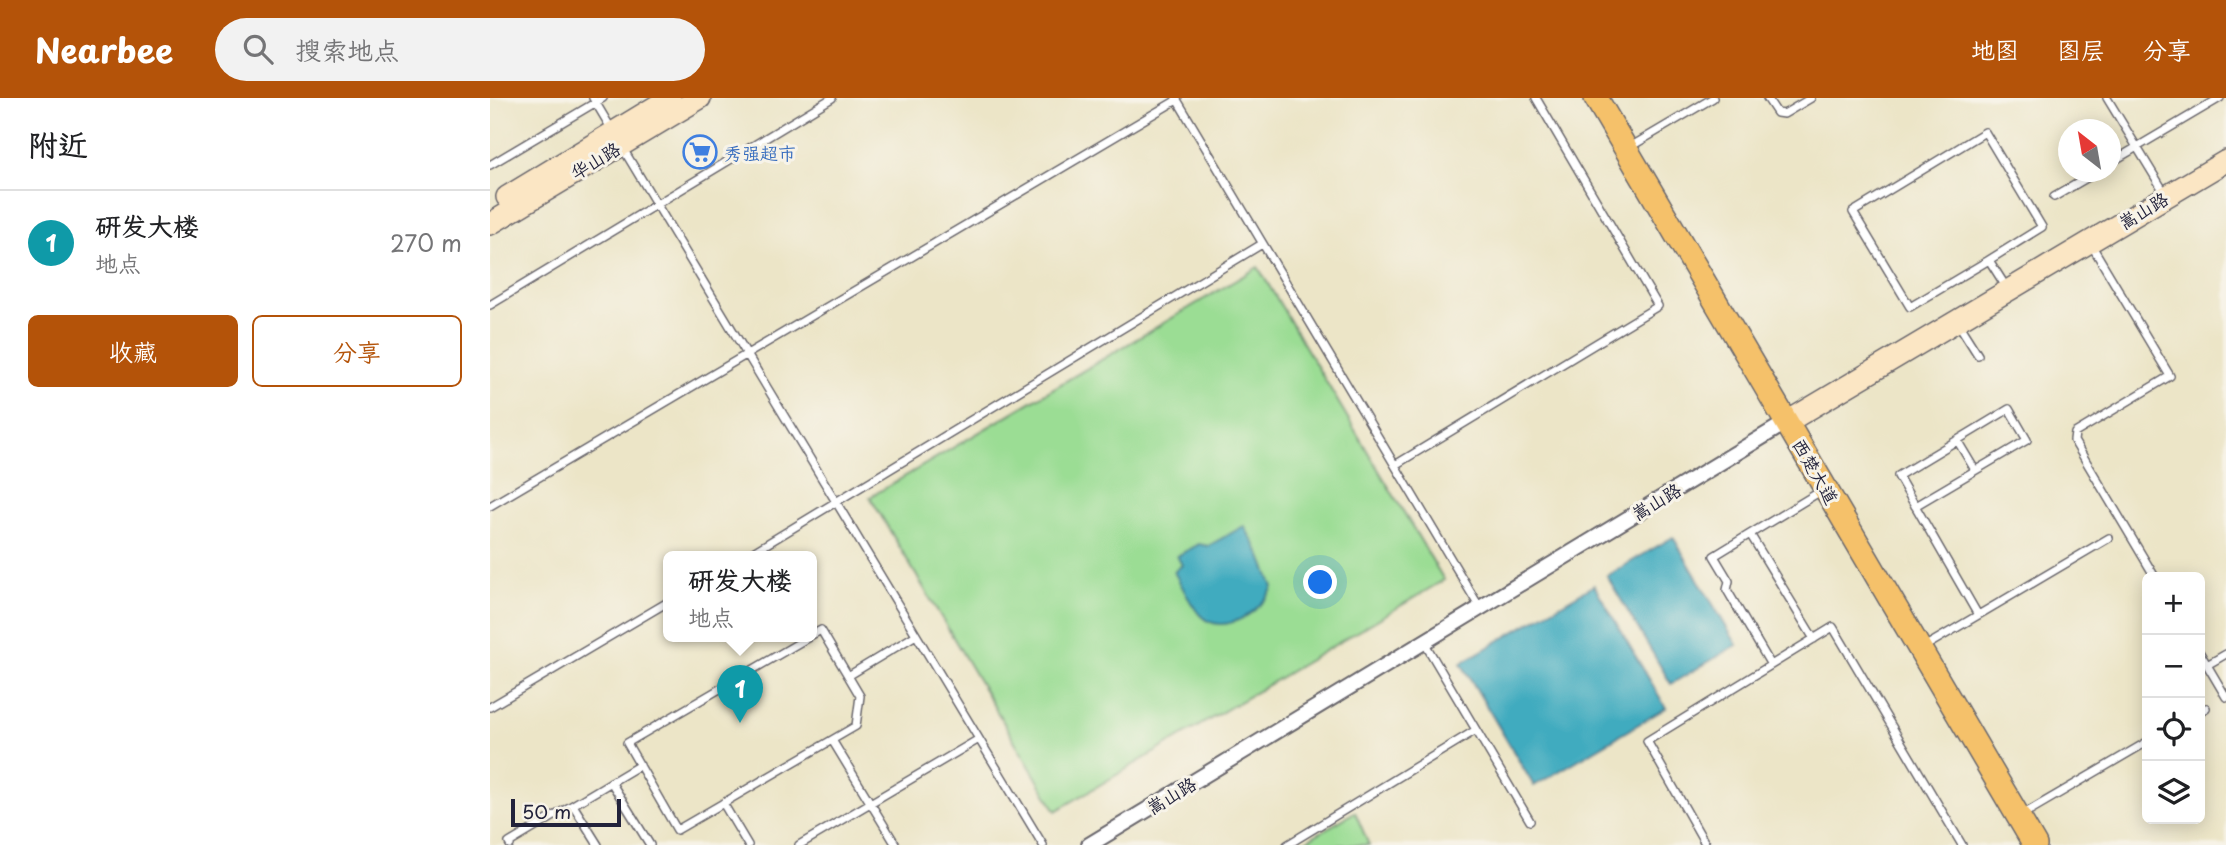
<!DOCTYPE html>
<html lang="zh">
<meta charset="utf-8">
<style>
:root{--surface:#fff;--page:#f2f2f2;--text:#202124;--muted:#757577;--line:#e0e0e0;--accent:#b45309}
body{margin:0;font-family:"Playpen Sans","LXGW WenKai TC",sans-serif;background:var(--page);color:var(--text)}
.controls{position:absolute;right:21px;bottom:21px;display:grid;overflow:hidden;border-radius:10px;box-shadow:0 4px 18px #0003}
.controls button{width:63px;height:63px;display:grid;place-items:center;padding:0;border:0;border-bottom:2px solid var(--line);background:var(--surface);color:var(--text);font:35px sans-serif}
.compass{position:absolute;left:1568px;top:21px;width:63px;height:63px;border-radius:50%;background:var(--surface);box-shadow:0 4px 18px #0003;rotate:329deg}
.scale{position:absolute;left:21px;bottom:18px;width:110px;box-sizing:border-box;padding-left:7px;border:4px solid #22223b;border-top:0;font-size:19px;line-height:24px;white-space:nowrap;color:#22223b;-webkit-text-stroke:5px #f7f3e8;paint-order:stroke}
.you{position:absolute;left:831px;top:485px;width:24px;height:24px;margin:-18px;border:5px solid #fff;border-radius:50%;background:#1a73e8;box-shadow:0 0 0 10px #1a73e833}
.badge{display:grid;place-items:center;width:46px;height:46px;border-radius:50%;background:var(--accent);color:#fff;font-size:23px;font-weight:700}
.pin{position:absolute;translate:-50% -58px;filter:drop-shadow(0 2px 4px #0008)}
.pin::after{content:'';position:absolute;top:37px;width:24px;height:21px;background:inherit;clip-path:polygon(0 0,100% 0,50% 100%)}
.popup{position:absolute;left:173px;top:453px;width:154px;height:91px;box-sizing:border-box;display:grid;place-content:center;border-radius:10px;background:var(--surface);filter:drop-shadow(0 2px 5px #0005);font-size:23px;white-space:nowrap;color:var(--muted)}
.popup b{font-size:26px;color:var(--text)}
.popup::after{content:'';position:absolute;left:50%;top:100%;margin-left:-14px;border:14px solid transparent;border-top-color:var(--surface)}
.list{margin:0;padding:0;list-style:none}
h2{display:flex;justify-content:space-between;align-items:center;height:91px;margin:0;padding:0 28px;font-size:30px}
h2 small{font-size:23px;font-weight:400;color:var(--muted)}
.list li{display:grid;grid-template-columns:46px 1fr auto;gap:21px;align-items:center;box-sizing:border-box;height:105px;padding:0 28px;border-top:2px solid var(--line)}
.list b{display:block;font-size:26px;white-space:nowrap}
.list p{margin:0;font-size:23px;white-space:nowrap;color:var(--muted)}
.list em{font-size:23px;font-style:normal;color:var(--muted)}
.actions{display:flex;gap:14px;padding:21px 28px}
.actions a{flex:1;padding:16px 0;border:2px solid var(--accent);border-radius:10px;text-align:center;font-size:24px;color:var(--accent)}
.actions .main{background:var(--accent);color:#fff}
.icon{flex:none;width:38px;height:38px;fill:none;stroke:currentColor;stroke-width:2;stroke-linecap:round;stroke-linejoin:round}
.map{position:relative;flex:none;width:1736px;height:747px;overflow:hidden}
header{display:flex;align-items:center;gap:42px;box-sizing:border-box;height:98px;padding:0 35px;background:var(--accent);color:#fff}
header strong{font-size:33px}
nav{display:flex;gap:38px;margin-inline-start:auto;font-size:24px}
.search{width:490px;height:63px;background:var(--page);display:flex;align-items:center;gap:18px;box-sizing:border-box;padding:0 24px;border-radius:38px;color:var(--muted);font-size:26px}
main{display:flex}
aside{flex:1;background:var(--surface)}
.map>svg:first-child{display:block}
.green{fill:#9bdd94;stroke:#5e8068;stroke-width:2}
.water{fill:#40abbf;stroke:#31667d;stroke-width:2}
.lines{fill:none;stroke-linecap:round;stroke-linejoin:round}
.lane-casing{stroke:#69666c;stroke-width:10}
.street-casing{stroke:#69666c;stroke-width:18}
.secondary-casing{stroke:#69666c;stroke-width:24}
.primary-casing{stroke:#69666c;stroke-width:26}
.lane{stroke:#fff;stroke-width:7}
.street{stroke:#fff;stroke-width:14}
.secondary{stroke:#fbe6c4;stroke-width:21}
.primary{stroke:#f5c16b;stroke-width:23}
.labels{text-anchor:middle;dominant-baseline:central;stroke-width:6;stroke-linejoin:round;paint-order:stroke}
.shop-label{font-size:18px;fill:#366cbe;stroke:#f7f3e8;text-anchor:start}
.street-label{font-size:18px;fill:#22223b;stroke:#f7f3e8}
</style>
<header>
<strong>Nearbee</strong>
<div class="search"><svg class="icon" aria-label="search" viewBox="0 0 24 24"><circle cx="10" cy="10" r="6"/><path d="M15 15l6 6"/></svg>搜索地点</div>
<nav><a>地图</a><a>图层</a><a>分享</a></nav>
</header>
<main>
<aside>
<h2>附近<small></small></h2>
<ul class="list">
<li><span class="badge" style="background:#0f9aa8">1</span><div><b>研发大楼</b><p>地点</p></div><em>270 m</em></li>
</ul>
<div class="actions"><a class="main">收藏</a><a>分享</a></div>
</aside>
<div class="map">
<svg width="1736" height="747" viewBox="0 0 1736 747">
<rect width="100%" height="100%" fill="#f7f3e8"/>
<filter id="ink" filterUnits="userSpaceOnUse"><feTurbulence type="fractalNoise" baseFrequency=".0143" numOctaves="2"/><feDisplacementMap in="SourceGraphic" scale="14" xChannelSelector="R" yChannelSelector="G"/><feConvolveMatrix kernelMatrix="1 2 1 2 8 2 1 2 1" color-interpolation-filters="sRGB"/></filter>
<filter id="wash" filterUnits="userSpaceOnUse"><feTurbulence type="fractalNoise" baseFrequency=".00686" numOctaves="4" result="noise"/><feDisplacementMap in="SourceGraphic" scale="28" xChannelSelector="R" yChannelSelector="G"/><feGaussianBlur stdDeviation="1.57" result="paint"/><feColorMatrix in="noise" values="0 0 0 0 0 0 0 0 0 0 0 0 0 0 0 0 0 1.4 0 .05"/><feComposite in="paint" operator="in"/></filter>
<g filter="url(#wash)">
<rect width="100%" height="100%" fill="#ece5c7"/>
<path class="green" d="M768 169 954 482 566 713 380 399Z
M865 714 879 747H809Z"/>
<path class="water" d="M754 428 770 456 783 489C773 512 733 541 710 517 699 505 692 487 684 474L692 467 687 458 709 446 718 448Z
M1183 439 1247 547 1181 586 1117 478Z
M1104 487 1176 610 1044 688 971 565Z"/>
</g>
<g filter="url(#ink)">
<g class="lines">
<defs>
<path id="lane" d="M103 0 122 32
M686 0 990 510
M1277 0 1287 15 1294 16 1321 0
M1617 0 1676 97
M132 49 553 747
M1140 49 1223 0
M1620 65 1730 0
M0 67 113 0
M1564 99 1607 74
M1602 148 1680 278 1585 335 1584 343 1665 479
M1499 162 1552 129 1495 34 1363 114 1420 209 1499 162 1518 192
M0 207 342 0
M1469 227 1488 257
M1467 342 1485 372
M905 367 1168 208 1046 0
M0 408 687 2
M1425 408 1537 342 1519 311 1408 378 1488 517
M1260 436 1224 458 1239 483 1237 492 1281 567
M255 459 772 146
M319 539 137 645 187 732 366 628 370 598 331 532 322 537
M1324 541 1260 436 1331 393
M934 544 1040 723
M1434 549 1619 440
M1710 555 1736 599
M1717 567 1736 556
M358 578 426 537
M0 609 178 504
M1710 613 1716 610
M342 642 406 747
M121 684 160 747
M233 705 258 747
M83 707 108 747
M1532 717 1657 644
M20 747 19 745 150 667
M309 747 489 641
M797 747 986 632
M1216 747 1157 643 1343 529 1472 747"/>
<path id="street" d="M599 747 1297 324"/>
<path id="secondary" d="M17 99 180 0
M0 126 210 0
M1297 324 1736 63"/>
<path id="primary" d="M1106 0 1545 747"/>
</defs>
<use href="#lane" class="lane-casing"/>
<use href="#street" class="street-casing"/>
<use href="#secondary" class="secondary-casing"/>
<use href="#primary" class="primary-casing"/>
<use href="#lane" class="lane"/>
<use href="#street" class="street"/>
<use href="#secondary" class="secondary"/>
<use href="#primary" class="primary"/>
</g>
</g>
<defs>
<symbol id="supermarket-ring" viewBox="-11 -11 22 22"><circle r="9.5" fill="#f7f3e8" stroke="#3f7fe0" stroke-width="1.5"/><path d="M-6-5.5h2.5l.6 2H6L4.5 2H-2.5L-4.4-4H-6ZM-1.5 3.2a1.3 1.3 0 1 0 .1 0ZM3 3.2a1.3 1.3 0 1 0 .1 0Z" fill="#3f7fe0"/></symbol>
</defs>
<g fill-rule="evenodd">
<use href="#supermarket-ring" x="191" y="35" width="38" height="38"/>
</g>
<g class="labels">
<g class="shop-label">
<text x="234" y="54">秀强超市</text>
</g>
<g class="street-label">
<text transform="translate(105 62) rotate(-31)">华山路</text>
<text transform="translate(1653 112) rotate(-31)">嵩山路</text>
<text transform="translate(1326 373) rotate(60)">西楚大道</text>
<text transform="translate(1166 403) rotate(-31)">嵩山路</text>
<text transform="translate(681 697) rotate(-31)">嵩山路</text>
</g>
</g>
</svg>
<div class="controls">
<button>+</button>
<button>−</button>
<button><svg class="icon" aria-label="locate" viewBox="0 0 24 24"><circle cx="12" cy="12" r="6"/><path d="M12 2v4M12 18v4M2 12h4M18 12h4"/></svg></button>
<button><svg class="icon" aria-label="layers" viewBox="0 0 24 24"><path d="M12 4l9 5-9 5-9-5zM3 14l9 5 9-5"/></svg></button>
</div>
<svg class="compass" viewBox="-18 -18 36 36"><path d="M0-13l5 13h-10z" fill="#e53935"/><path d="M0 13l5-13h-10z" fill="#757577"/></svg>
<div class="scale">50 m</div>
<div class="you"></div>
<div class="pin badge" style="left:250px;top:625px;background:#0f9aa8">1</div>
<div class="popup"><b>研发大楼</b>地点</div>
</div>
</main>
